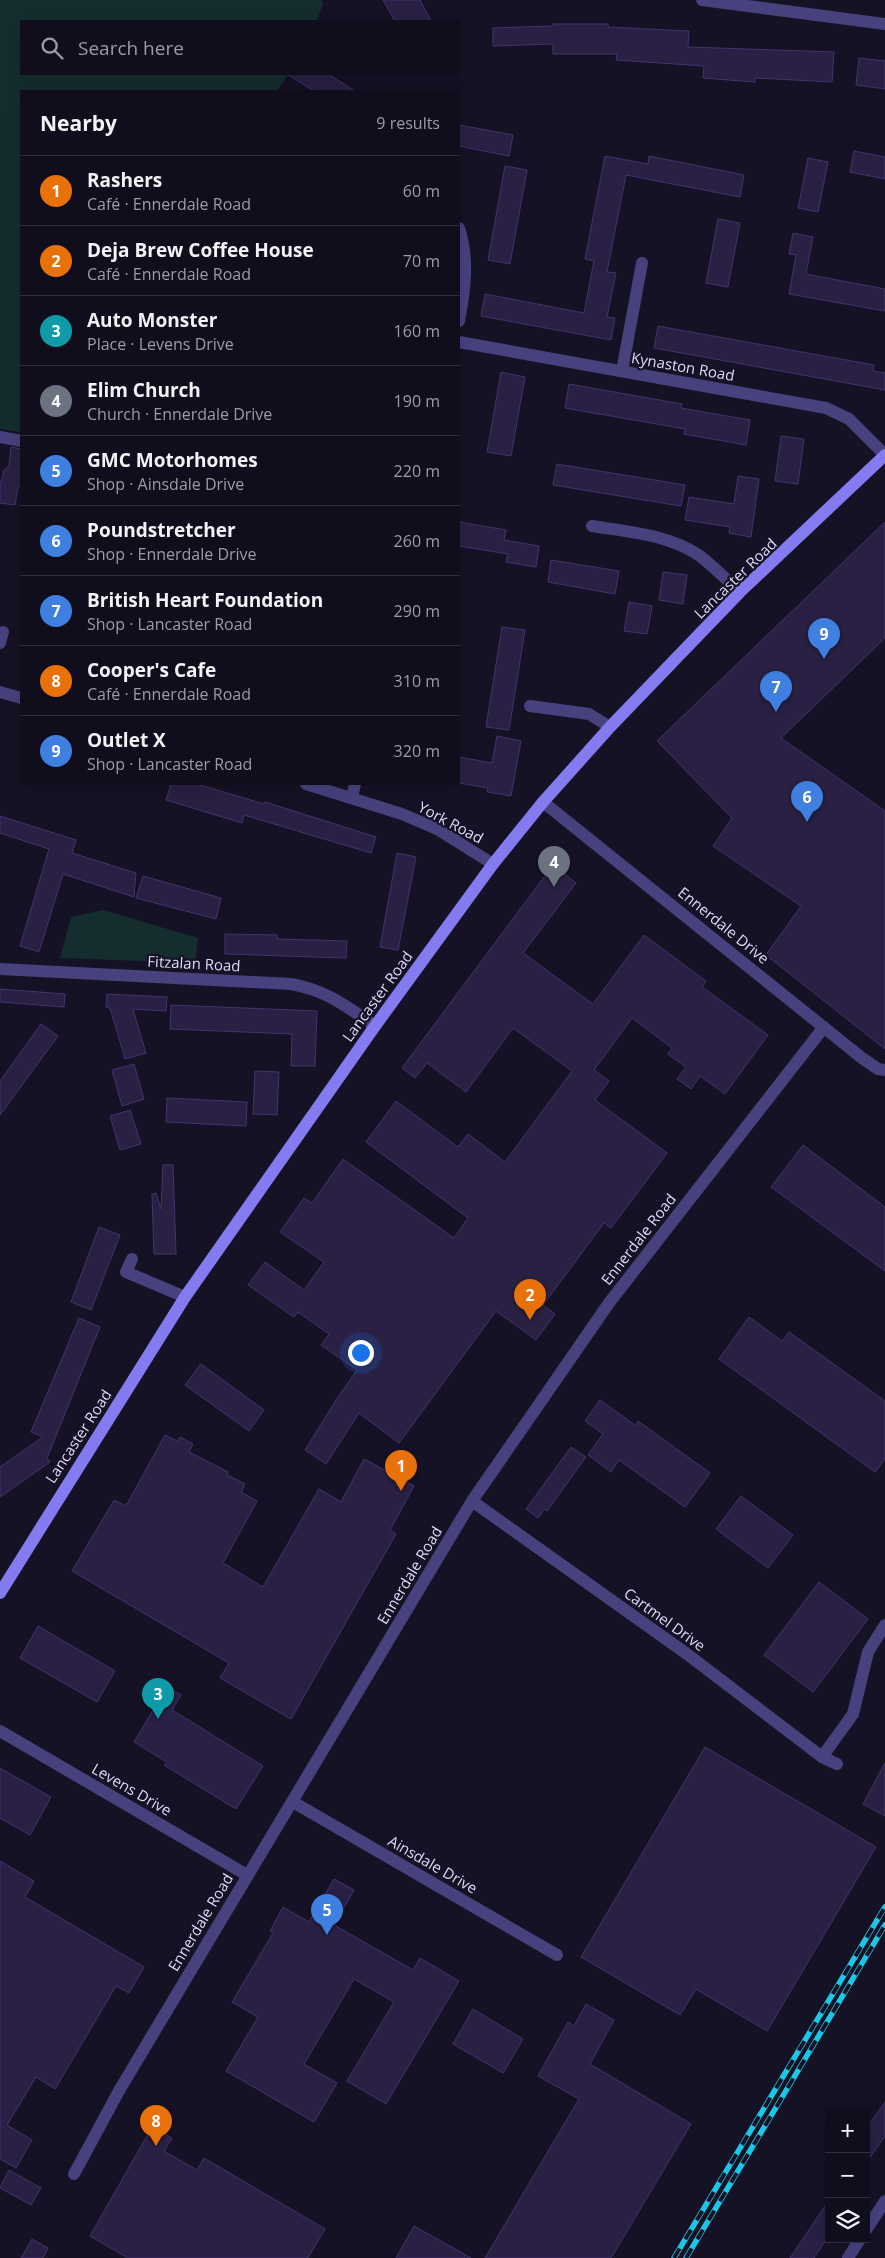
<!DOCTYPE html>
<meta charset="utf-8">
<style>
:root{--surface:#100e1c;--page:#191725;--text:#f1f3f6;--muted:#9c9ca3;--line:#302e3b;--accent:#0f766e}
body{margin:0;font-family:"Open Sans",sans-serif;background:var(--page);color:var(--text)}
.controls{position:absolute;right:15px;bottom:15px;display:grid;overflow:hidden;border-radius:0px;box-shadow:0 5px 20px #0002}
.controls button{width:45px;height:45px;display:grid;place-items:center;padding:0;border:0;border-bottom:1px solid var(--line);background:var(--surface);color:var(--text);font:25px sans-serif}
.you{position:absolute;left:360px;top:1352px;width:18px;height:18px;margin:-12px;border:4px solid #fff;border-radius:50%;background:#1a73e8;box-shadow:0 0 0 8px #1a73e833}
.badge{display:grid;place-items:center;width:32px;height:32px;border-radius:50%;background:var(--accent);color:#fff;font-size:16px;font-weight:700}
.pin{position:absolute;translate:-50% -41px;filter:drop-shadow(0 1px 2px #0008)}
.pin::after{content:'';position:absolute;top:26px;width:18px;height:15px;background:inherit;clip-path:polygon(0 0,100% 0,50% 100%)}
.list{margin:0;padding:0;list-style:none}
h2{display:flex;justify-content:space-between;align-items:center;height:65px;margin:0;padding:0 20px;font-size:21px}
h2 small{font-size:16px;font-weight:400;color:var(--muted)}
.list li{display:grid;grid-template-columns:32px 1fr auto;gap:15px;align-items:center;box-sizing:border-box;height:70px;padding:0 20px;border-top:1px solid var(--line)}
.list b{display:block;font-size:19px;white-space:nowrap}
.list p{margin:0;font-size:16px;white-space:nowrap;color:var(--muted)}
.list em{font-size:16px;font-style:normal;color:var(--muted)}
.icon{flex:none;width:28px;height:28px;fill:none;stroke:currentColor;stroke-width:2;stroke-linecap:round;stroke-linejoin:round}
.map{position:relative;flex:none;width:885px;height:2258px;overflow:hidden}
.search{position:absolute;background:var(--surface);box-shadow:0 5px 20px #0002;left:20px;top:20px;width:440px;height:55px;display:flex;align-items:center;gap:12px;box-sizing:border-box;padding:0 18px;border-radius:0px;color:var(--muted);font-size:19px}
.panel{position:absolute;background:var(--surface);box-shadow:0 5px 20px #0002;left:20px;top:90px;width:440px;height:695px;border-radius:0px}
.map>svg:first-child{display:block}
.green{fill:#152d2e}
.building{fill:#292043;stroke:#42346d}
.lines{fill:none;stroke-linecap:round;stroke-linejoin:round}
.street{stroke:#47427e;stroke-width:12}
.secondary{stroke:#847bf1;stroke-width:12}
.rail-casing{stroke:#1ac7e6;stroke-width:5.5}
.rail{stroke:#161225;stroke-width:4;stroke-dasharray:11;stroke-linecap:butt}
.labels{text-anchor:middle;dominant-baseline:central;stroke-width:4.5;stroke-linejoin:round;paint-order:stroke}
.street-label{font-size:15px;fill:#dfd9fb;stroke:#161225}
</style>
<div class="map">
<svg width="885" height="2258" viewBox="0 0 885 2258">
<rect width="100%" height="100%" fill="#161225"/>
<path class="green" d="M0 0H322L323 4 317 21H21V74H288L277 91H21V432L0 429Z
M103 910 198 938 195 963 60 958 71 917Z"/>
<path class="building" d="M383 0H420L431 21H395Z
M553 24H608V27L689 31 688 47 834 52 832 82 755 78V82L703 78 704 66 616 60 617 54H553V44L493 46V28L553 26Z
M859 58 885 61V89L856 85Z
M287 74H328L355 91H314Z
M459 125 513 135 509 156 459 146Z
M854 151 885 157V179L850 172Z
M605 156 648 164 649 156 744 175 740 197 626 175 607 272 616 273 607 317 615 318 611 340 481 316 485 294 584 313 594 261 585 259Z
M808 158 828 162 818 212 798 208Z
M505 166 527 170 510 264 488 260Z
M718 219 740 223 728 287 706 283Z
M793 233 813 237 806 274 885 289V311L789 294 796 255 789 254Z
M658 326 874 365 873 371 885 373V390L654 348Z
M501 372 525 377 511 456 487 452Z
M569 384 682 404 681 408 750 420 746 445 684 434 685 429 565 408Z
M781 436 804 439 798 484 775 481Z
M11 447 21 449V487H18L15 505 0 503V486L4 470 9 466Z
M557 464 685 485 681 506 553 485Z
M738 476 759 479 751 537 729 533 730 527 685 520 689 497 734 504Z
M459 522 506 530 504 540 539 546 536 567 506 562 508 554 459 546Z
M885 522V638L781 738 885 811V1049L766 955 801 906 713 846 732 818 657 741Z
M551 560 619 571 615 594 548 582Z
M663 572 687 575 683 604 659 600Z
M629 602 652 606 647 634 624 631Z
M502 627 525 630 509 730 486 727Z
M497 736 521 741 511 796 487 792 488 788 459 783V757L492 763Z
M171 784H197L264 804 265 802 376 837 371 853 244 815 242 823 166 800Z
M0 816 76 840 72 853 136 873 134 897 63 874 39 952 20 946 49 849 0 833Z
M397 853 416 857 398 950 380 947Z
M553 865 576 883 523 953 593 1004 644 935 706 981 702 987 768 1035 725 1094 700 1076 691 1089 677 1079 686 1067 668 1054 672 1048 632 1018 594 1070 609 1081 595 1100 667 1153 611 1228 604 1223 543 1305 555 1314 536 1340 496 1311 399 1443 359 1413 326 1464 305 1450 338 1397 357 1370 321 1345 329 1334 298 1312 294 1317 248 1285 265 1262 304 1290 324 1262 280 1232 304 1198 312 1203 343 1159 454 1238 468 1218 366 1142 396 1101 458 1147 468 1134 505 1162 572 1071 513 1028 466 1092 427 1063 415 1078 402 1068Z
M143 876 221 898 216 919 136 898Z
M225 934 277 935V939L347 941 346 958 225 954Z
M0 989 65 994 64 1007 0 1002Z
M107 994 167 997 166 1011 133 1009 146 1053 125 1059 110 1008 106 1007Z
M171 1005 317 1011 315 1066H291L292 1034 170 1029Z
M41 1024 58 1036 0 1115V1081Z
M134 1064 144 1099 122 1106 112 1070Z
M255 1071 279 1072 277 1115 253 1114Z
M167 1098 247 1102 246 1126 166 1122Z
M130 1110 141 1144 120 1150 110 1116Z
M803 1145 885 1207V1271L771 1187Z
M163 1165H173L176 1254H154L152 1194 156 1193 161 1209Z
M99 1227 120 1235 91 1310 71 1302Z
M749 1317 782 1341 789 1332 885 1401V1459L875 1472 719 1359Z
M79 1318 100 1327 47 1458 50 1462 0 1497V1467L43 1437 31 1432Z
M201 1364 264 1410 249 1431 185 1385Z
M600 1400 635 1425 638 1421 710 1473 685 1507 619 1460 611 1472 588 1455 603 1434 585 1421Z
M165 1435 177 1441 180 1437 193 1444 189 1452 228 1472 227 1475 245 1484 241 1492 257 1501 223 1563 263 1587 319 1489 341 1502 364 1459 414 1486 390 1530 396 1534 291 1719 220 1678 229 1663 72 1571 114 1500 126 1506Z
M571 1447 586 1457 547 1511 544 1509 538 1518 526 1509Z
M741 1496 793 1535 768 1568 716 1529Z
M819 1582 868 1619 813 1692 764 1655Z
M38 1626 115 1671 97 1702 20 1658Z
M167 1687 181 1695 172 1710 263 1766 236 1809 164 1765 167 1762 134 1742Z
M705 1747 876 1847 767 2031 696 1989 680 2015 581 1957Z
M885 1763V1816L863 1804Z
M0 1768 51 1797 30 1835 0 1818Z
M0 1861 34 1881 25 1897 144 1967 129 1993 116 1986 55 2089 36 2077 7 2125 32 2140 16 2168 0 2159Z
M334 1879 354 1890 334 1925 413 1970 420 1958 459 1981 386 2104 347 2081 394 2002 354 1979 304 2064 337 2083 314 2122 226 2071 258 2017 232 2002 273 1933 270 1931 283 1907 309 1922Z
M586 2004 614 2020 590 2064 691 2124 611 2258H485L579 2099 538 2076 568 2022 574 2026Z
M473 2009 523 2039 503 2073 453 2044Z
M885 2102V2136L866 2163V2129Z
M152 2127 172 2138 164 2151 197 2170 204 2158 325 2229 308 2258H128L90 2236Z
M9 2170 41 2188 31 2205 0 2188Z
M829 2200V2235L814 2258H790Z
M414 2226 471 2258H396Z
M32 2239 48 2248 43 2258H21Z"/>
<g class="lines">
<path class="street" d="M702 0 885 24
M459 228C469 259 465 290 459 321
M459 342 826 408 849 419 885 455
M622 371 642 263
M0 437 21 441
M592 526C629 532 668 534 700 556 714 567 727 580 740 592
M0 643 3 632
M0 692 21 698
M530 706 589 714 610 727
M306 784 402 814 437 829 493 864
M352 798 355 784
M543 802 862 1058 878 1069 885 1070
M0 969 291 984C326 990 346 1006 375 1026
M132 1259 126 1272 185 1297
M472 1501 687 1654 822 1757 837 1764
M0 1731 247 1875
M822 1757 853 1714 868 1652 885 1625
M293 1802 557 1955
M74 2174 120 2089 472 1501 609 1303 824 1027
M866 2230 885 2201
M848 2258 860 2239"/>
<path class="secondary" d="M0 1593 185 1297 375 1026 493 864 543 802 610 727 740 592 885 455"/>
<defs>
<path id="rail" d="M674 2258 885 1907
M686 2258 885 1925"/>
</defs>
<use href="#rail" class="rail-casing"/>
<use href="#rail" class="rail"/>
</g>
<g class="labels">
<g class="street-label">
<text transform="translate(683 366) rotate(10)">Kynaston Road</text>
<text transform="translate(735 578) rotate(-44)">Lancaster Road</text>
<text transform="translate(451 822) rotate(28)">York Road</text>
<text transform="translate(724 925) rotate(39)">Ennerdale Drive</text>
<text transform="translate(194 963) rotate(3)">Fitzalan Road</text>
<text transform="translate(377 996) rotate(-54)">Lancaster Road</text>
<text transform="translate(638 1239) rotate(-52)">Ennerdale Road</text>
<text transform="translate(78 1436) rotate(-57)">Lancaster Road</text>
<text transform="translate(409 1575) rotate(-59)">Ennerdale Road</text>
<text transform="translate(665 1619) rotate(36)">Cartmel Drive</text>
<text transform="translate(132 1789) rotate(30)">Levens Drive</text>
<text transform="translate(433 1864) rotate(30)">Ainsdale Drive</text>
<text transform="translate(200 1922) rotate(-59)">Ennerdale Road</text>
</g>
</g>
</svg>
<div class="controls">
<button>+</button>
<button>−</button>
<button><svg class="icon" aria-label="layers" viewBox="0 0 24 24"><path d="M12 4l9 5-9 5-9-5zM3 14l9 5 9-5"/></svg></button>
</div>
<div class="you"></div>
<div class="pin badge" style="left:401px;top:1491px;background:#e8710a">1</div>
<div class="pin badge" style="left:530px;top:1320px;background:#e8710a">2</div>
<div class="pin badge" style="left:158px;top:1719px;background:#0f9aa8">3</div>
<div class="pin badge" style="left:554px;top:887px;background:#6b7280">4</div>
<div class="pin badge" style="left:327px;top:1935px;background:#3f7fe0">5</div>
<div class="pin badge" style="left:807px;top:822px;background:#3f7fe0">6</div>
<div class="pin badge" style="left:776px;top:712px;background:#3f7fe0">7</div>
<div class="pin badge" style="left:156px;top:2146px;background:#e8710a">8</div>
<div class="pin badge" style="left:824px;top:659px;background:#3f7fe0">9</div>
<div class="search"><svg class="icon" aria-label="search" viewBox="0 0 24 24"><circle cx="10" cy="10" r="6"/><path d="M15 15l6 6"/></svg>Search here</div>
<section class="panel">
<h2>Nearby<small>9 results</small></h2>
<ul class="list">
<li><span class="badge" style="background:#e8710a">1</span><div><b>Rashers</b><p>Café · Ennerdale Road</p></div><em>60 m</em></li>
<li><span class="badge" style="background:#e8710a">2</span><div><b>Deja Brew Coffee House</b><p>Café · Ennerdale Road</p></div><em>70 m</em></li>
<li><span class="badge" style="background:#0f9aa8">3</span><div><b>Auto Monster</b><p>Place · Levens Drive</p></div><em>160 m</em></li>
<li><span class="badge" style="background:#6b7280">4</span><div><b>Elim Church</b><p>Church · Ennerdale Drive</p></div><em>190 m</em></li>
<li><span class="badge" style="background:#3f7fe0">5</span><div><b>GMC Motorhomes</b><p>Shop · Ainsdale Drive</p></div><em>220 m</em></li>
<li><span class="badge" style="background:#3f7fe0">6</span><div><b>Poundstretcher</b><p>Shop · Ennerdale Drive</p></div><em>260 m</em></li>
<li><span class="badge" style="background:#3f7fe0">7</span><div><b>British Heart Foundation</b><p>Shop · Lancaster Road</p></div><em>290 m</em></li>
<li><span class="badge" style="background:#e8710a">8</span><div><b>Cooper's Cafe</b><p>Café · Ennerdale Road</p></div><em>310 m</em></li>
<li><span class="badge" style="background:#3f7fe0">9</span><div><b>Outlet X</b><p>Shop · Lancaster Road</p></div><em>320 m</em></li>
</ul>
</section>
</div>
